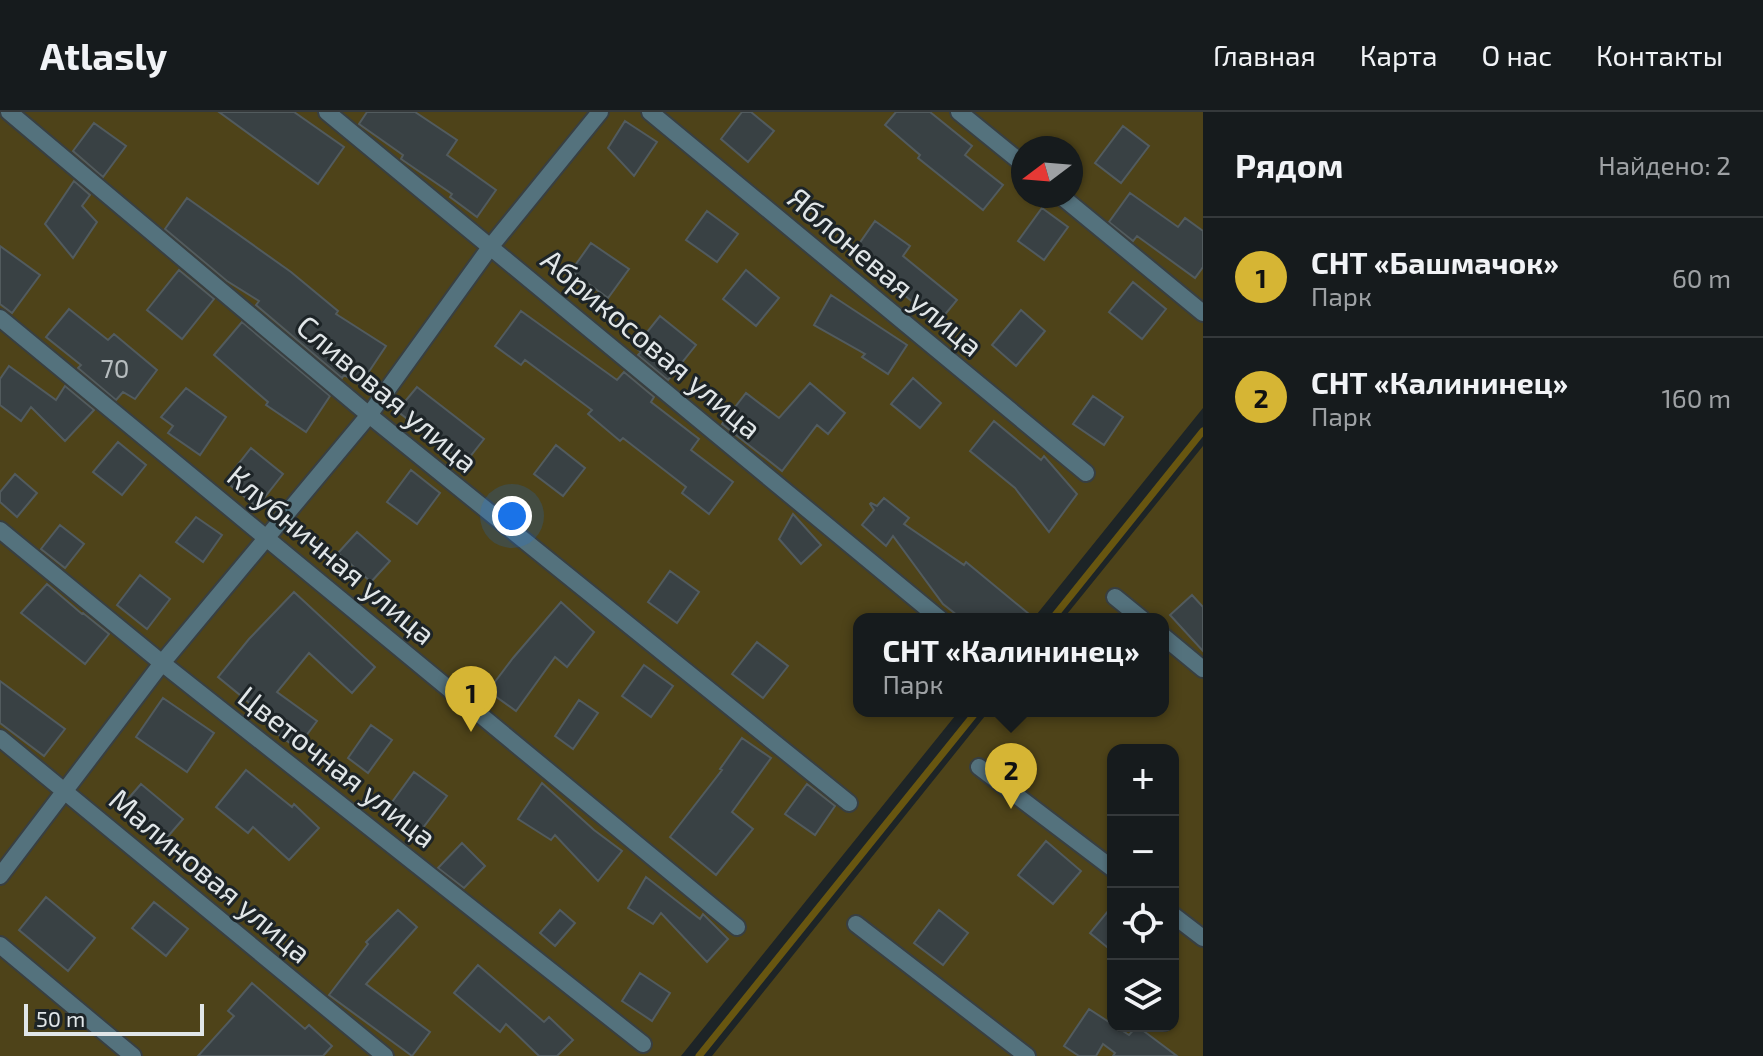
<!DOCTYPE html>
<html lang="ru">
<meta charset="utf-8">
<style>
:root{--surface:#161b1d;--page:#1f2426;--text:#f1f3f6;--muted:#9ea1a4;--line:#35393b;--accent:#d6b534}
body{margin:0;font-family:"Exo 2",sans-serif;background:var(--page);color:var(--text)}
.controls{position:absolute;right:24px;bottom:24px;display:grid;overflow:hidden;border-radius:16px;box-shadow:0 2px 6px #0004}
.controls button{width:72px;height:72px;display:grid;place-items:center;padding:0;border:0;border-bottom:2px solid var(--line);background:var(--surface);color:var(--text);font:40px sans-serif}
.compass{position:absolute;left:1011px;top:24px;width:72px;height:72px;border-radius:50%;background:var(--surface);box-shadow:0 2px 6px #0004;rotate:254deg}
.scale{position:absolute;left:24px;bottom:20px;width:180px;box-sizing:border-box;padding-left:8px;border:4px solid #e1e6e8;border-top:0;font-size:22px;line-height:28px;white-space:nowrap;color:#e1e6e8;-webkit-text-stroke:6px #1d2427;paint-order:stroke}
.you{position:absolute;left:512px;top:404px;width:28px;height:28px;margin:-20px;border:6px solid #fff;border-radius:50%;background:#1a73e8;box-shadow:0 0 0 12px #1a73e833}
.badge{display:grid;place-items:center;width:52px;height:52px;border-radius:50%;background:var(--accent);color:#111;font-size:26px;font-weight:700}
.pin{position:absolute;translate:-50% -66px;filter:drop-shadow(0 2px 4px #0008)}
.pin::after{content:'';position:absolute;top:42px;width:28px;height:24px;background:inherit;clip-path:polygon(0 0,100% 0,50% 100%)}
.popup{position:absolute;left:853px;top:501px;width:316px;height:104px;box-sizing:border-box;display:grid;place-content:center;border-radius:16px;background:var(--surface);filter:drop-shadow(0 2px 6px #0005);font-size:26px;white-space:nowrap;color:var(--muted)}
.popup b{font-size:30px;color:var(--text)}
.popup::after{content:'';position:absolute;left:50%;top:100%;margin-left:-16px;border:16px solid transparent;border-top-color:var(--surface)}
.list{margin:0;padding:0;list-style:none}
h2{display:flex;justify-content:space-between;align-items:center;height:104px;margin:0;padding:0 32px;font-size:34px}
h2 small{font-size:26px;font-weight:400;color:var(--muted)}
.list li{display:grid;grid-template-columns:52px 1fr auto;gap:24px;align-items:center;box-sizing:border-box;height:120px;padding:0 32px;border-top:2px solid var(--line)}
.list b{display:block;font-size:30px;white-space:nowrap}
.list p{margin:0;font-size:26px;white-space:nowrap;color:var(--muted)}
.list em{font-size:26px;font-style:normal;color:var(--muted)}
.icon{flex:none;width:44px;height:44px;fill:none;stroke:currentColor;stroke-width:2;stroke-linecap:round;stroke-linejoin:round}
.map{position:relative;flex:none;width:1203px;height:944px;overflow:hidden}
header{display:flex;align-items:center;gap:48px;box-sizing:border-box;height:112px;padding:0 40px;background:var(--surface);border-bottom:2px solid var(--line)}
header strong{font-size:38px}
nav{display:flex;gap:44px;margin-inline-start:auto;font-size:28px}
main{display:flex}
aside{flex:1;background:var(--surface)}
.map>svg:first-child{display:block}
.green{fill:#4e4319;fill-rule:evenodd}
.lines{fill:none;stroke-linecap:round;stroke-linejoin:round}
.stream{stroke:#685610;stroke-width:7}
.building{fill:#394144;stroke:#525b5e;stroke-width:2}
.street-casing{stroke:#383f42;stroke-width:20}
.street{stroke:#54727d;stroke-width:16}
.labels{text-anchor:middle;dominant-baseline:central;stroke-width:6;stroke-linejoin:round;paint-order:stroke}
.number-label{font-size:26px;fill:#b7bdbf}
.street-label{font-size:30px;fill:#e1e6e8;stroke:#1d2427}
</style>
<header>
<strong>Atlasly</strong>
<nav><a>Главная</a><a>Карта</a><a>О нас</a><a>Контакты</a></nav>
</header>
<main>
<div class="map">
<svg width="1203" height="944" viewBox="0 0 1203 944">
<rect width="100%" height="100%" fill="#1d2427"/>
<path class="green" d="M0 0H1203V296L1033 507H859V599H959L681 944H0ZM1023 36H1071V84H1023Z
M1203 334V944H712L989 599H1163V507H1063ZM1113 638H1173V914H1113Z"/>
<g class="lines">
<path class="stream" d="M1052 507 1203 319
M699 944 977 599"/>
</g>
<path class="building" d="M219 0H294L344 35 318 72Z
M367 0H415L457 28 447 43 496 78 477 105 450 85 452 82 401 47 403 43 359 12Z
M742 0H751L774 19 748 50 721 27Z
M896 0H930L972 34 965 43 1003 73 983 98 918 46 920 43 885 13Z
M625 9 657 30 634 64 608 36Z
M94 11 126 34 103 65 73 39Z
M1123 14 1149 34 1121 71 1095 51Z
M74 69 90 83 82 94 97 110 73 146 45 112Z
M1130 81 1178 115 1185 106 1203 119V155L1195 166 1137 124 1133 129 1109 110Z
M187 86 291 160 338 199 336 202 386 234 360 273 344 263 342 266 256 193 259 189 227 169 165 117Z
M1042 96 1068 115 1044 148 1018 129Z
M707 99 738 122 717 150 686 128Z
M875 109 910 134 903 144 957 188 938 211 903 182 905 180 852 142Z
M591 131 629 157 608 186 571 159Z
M0 134 40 163 12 201 0 192Z
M179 158 214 187 182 227 147 198Z
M746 158 779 186 756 214 723 187Z
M1133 170 1166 197 1142 227 1109 200Z
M831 183 907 233 888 262 862 245 865 242 814 213Z
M69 197 108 228 114 222 157 258 135 287 123 280 116 288 78 256 81 253 46 225Z
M1021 198 1045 219 1016 254 992 233Z
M521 199 617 268 624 260 654 285 651 290 699 327 691 338 733 370 709 402 682 381 686 375 623 326 620 329 588 302 592 298 525 248 521 253 495 234Z
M660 204 696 233 668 268 638 243 641 240 635 235Z
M242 210 330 284 306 320 266 293 268 290 214 243Z
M9 254 56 288 65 274 94 298 65 329 31 295 21 309 0 293V267Z
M913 266 941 291 920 316 891 292Z
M810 271 845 301 828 322 817 313 782 359 722 312 746 281 779 306Z
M417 275 484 327 465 351 397 299Z
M186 276 226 305 200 343 168 321 173 314 161 305Z
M1093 284 1123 305 1104 333 1073 312Z
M994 309 1041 348 1044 344 1077 382 1049 420 1015 376 970 339Z
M118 330 146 353 122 383 93 360Z
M556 333 585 356 563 384 534 362Z
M251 336 283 362 257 395 225 369Z
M411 358 440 381 417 412 387 390Z
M15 362 37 381 17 405 0 390V380Z
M884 386 909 406 904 412 964 453 966 450 1035 507H962L943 492 893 424 886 434 862 413 874 398 870 392 871 391 877 394Z
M793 402 821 433 801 452 779 427Z
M196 405 222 423 203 450 176 430Z
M60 413 84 432 65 456 41 437Z
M357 420 390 449 371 470 338 441Z
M670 459 699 480 677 511 648 490Z
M140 463 170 487 147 517 117 493Z
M47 472 82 502 83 501 109 522 85 552 21 501Z
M294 480 375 555 352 581 309 541 277 580 317 609 297 636 269 616 273 610 218 565 249 527Z
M1192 483 1203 495V539L1170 503Z
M561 490 594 520 567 555 555 545 516 599 488 579 513 546Z
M757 530 788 554 763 586 732 562Z
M644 553 673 574 651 605 622 584Z
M0 569 65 617 44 644 0 611Z
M163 586 214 621 187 660 136 625Z
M579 588 598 601 573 637 555 624Z
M371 613 392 628 368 661 348 646Z
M742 626 771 646 732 700 753 717 716 763 670 725 722 658 720 657Z
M246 658 292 695 294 692 319 716 289 748 253 715 248 721 216 695Z
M414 660 447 684 416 725 384 701Z
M542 671 594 718 622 739 598 769 555 723 551 728 518 707Z
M141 672 183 707 163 730 121 695Z
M807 672 835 694 815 723 785 702Z
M1046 729 1081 759 1053 792 1018 763Z
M462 731 485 754 464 776 438 756Z
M646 765 700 807 703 802 728 827 707 850 661 801 653 812 628 796Z
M46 785 95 826 68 859 19 818Z
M154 790 188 817 166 844 132 816Z
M1113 793V840L1090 821Z
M398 798 417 815 366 872 430 920 412 944 329 883 368 832 366 830Z
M560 798 575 811 555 834 540 821Z
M939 798 968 821 943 853 914 831Z
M478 853 544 910 549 905 573 928 557 944H539L506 912 500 920 454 881Z
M640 861 670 881 652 909 622 889Z
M252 871 305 917 309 913 332 934 323 944H198L234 904 228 899Z
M1089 897 1129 923 1137 914 1177 944H1113L1115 941 1103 932 1096 944H1079L1064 934Z"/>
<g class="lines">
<defs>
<path id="street" d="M9 0 369 303 849 691
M327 0 940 507
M650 0 1086 361
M959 0 1023 52
M1061 84 1203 201
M0 206 737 815
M0 418 162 551 643 932
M1115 485 1142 507
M1163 524 1203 557
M0 626 385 944
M979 655 1113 757
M0 764 162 551 369 303 491 134 600 0
M1173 803 1203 826
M856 812 1027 944
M0 833 133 944"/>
</defs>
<use href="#street" class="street-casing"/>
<use href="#street" class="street"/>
</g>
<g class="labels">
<g class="number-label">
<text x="115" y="255">70</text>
</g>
<g class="street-label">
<text transform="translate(886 159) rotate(40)">Яблоневая улица</text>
<text transform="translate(652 231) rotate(40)">Абрикосовая улица</text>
<text transform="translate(388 281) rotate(40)">Сливовая улица</text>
<text transform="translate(332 442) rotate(40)">Клубничная улица</text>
<text transform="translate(338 654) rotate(38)">Цветочная улица</text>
<text transform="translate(211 763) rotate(40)">Малиновая улица</text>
</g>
</g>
</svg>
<div class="controls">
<button>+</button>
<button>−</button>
<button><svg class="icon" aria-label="locate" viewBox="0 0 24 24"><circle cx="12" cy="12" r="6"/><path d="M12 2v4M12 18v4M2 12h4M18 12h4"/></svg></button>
<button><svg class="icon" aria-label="layers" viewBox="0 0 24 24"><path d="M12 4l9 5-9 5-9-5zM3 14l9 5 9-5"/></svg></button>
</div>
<svg class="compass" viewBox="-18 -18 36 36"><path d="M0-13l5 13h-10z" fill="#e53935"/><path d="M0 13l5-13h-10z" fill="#9ea1a4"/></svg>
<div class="scale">50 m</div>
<div class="you"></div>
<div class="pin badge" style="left:471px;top:620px">1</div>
<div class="pin badge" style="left:1011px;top:697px">2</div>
<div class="popup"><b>СНТ «Калининец»</b>Парк</div>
</div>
<aside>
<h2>Рядом<small>Найдено: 2</small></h2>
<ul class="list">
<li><span class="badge">1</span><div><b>СНТ «Башмачок»</b><p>Парк</p></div><em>60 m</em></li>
<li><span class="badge">2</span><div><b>СНТ «Калининец»</b><p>Парк</p></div><em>160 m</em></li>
</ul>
</aside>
</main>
